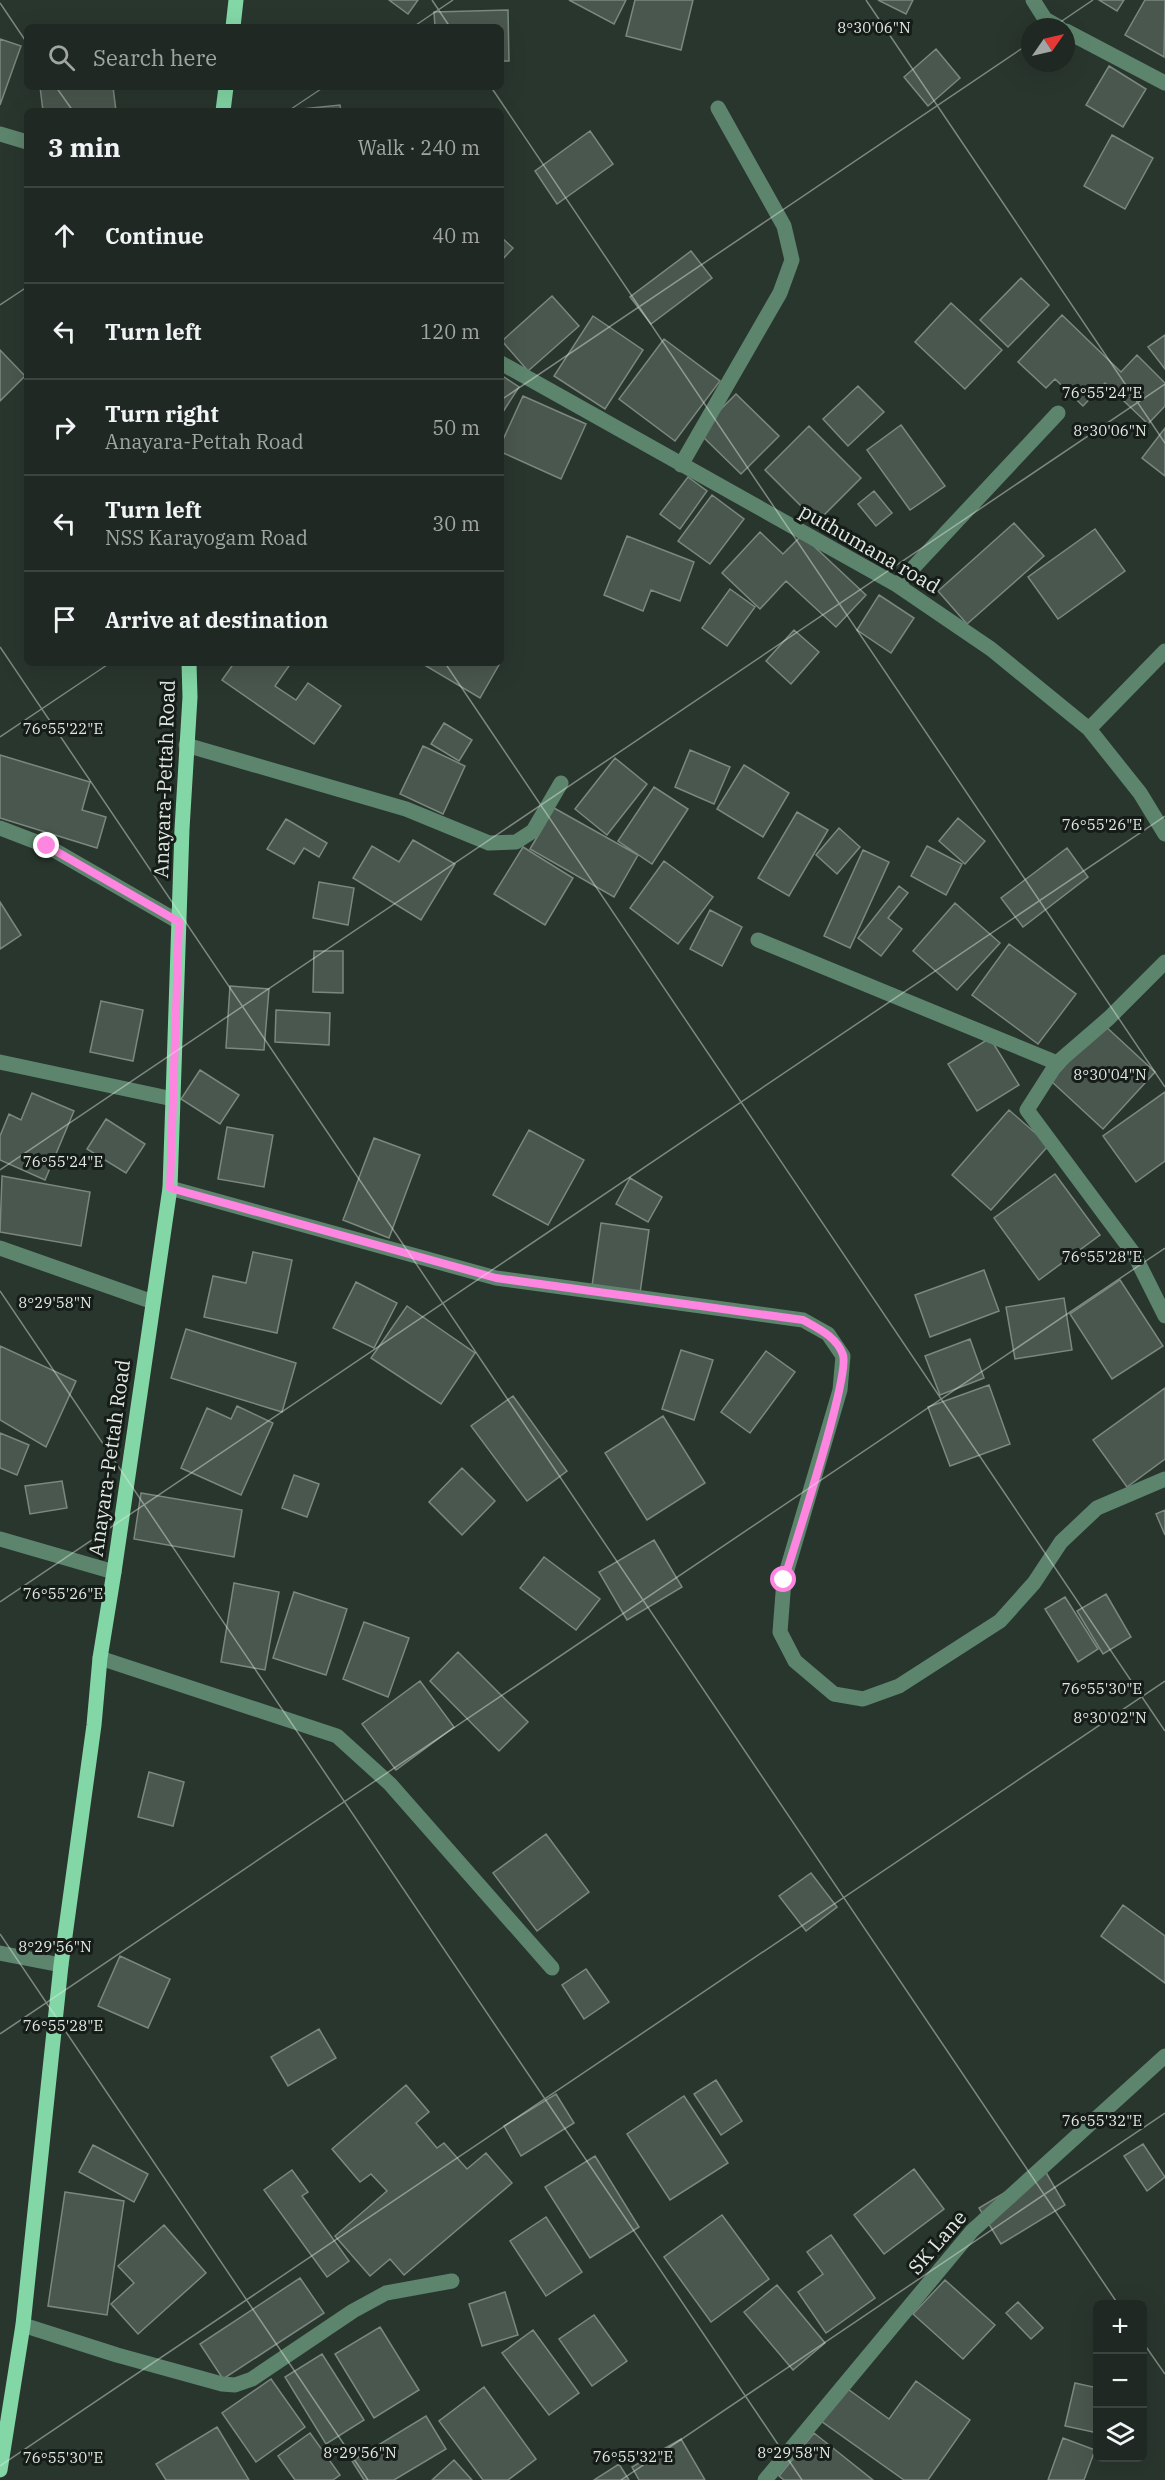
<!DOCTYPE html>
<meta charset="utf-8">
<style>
:root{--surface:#1f2822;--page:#2c342f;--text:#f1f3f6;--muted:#a1a6a5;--line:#3c4440}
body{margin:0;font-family:"IBM Plex Serif",serif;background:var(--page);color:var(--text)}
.controls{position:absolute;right:18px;bottom:18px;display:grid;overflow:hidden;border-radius:9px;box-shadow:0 6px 24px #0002}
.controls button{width:54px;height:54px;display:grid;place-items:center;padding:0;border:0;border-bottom:2px solid var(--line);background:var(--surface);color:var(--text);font:30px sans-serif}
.compass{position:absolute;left:1021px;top:18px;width:54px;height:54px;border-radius:50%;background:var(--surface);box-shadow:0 6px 24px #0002;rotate:56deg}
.stop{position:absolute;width:18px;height:18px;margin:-14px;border:4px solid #fe85e0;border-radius:50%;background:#fff}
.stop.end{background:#fe85e0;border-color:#fff;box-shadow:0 2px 6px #0008}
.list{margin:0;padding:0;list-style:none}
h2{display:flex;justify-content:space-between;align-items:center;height:78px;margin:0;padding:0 24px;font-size:26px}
h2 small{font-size:20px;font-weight:400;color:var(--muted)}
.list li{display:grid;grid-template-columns:39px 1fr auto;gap:18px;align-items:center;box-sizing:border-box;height:96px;padding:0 24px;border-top:2px solid var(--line)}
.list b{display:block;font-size:22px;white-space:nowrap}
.list p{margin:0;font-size:20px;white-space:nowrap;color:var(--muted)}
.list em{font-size:20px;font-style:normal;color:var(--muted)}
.icon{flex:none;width:33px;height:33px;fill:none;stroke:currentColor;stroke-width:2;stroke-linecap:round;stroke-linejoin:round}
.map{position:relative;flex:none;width:1165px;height:2480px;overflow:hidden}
.search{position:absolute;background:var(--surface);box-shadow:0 6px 24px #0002;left:24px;top:24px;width:480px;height:66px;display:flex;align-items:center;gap:15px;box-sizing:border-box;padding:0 21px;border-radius:9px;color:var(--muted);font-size:22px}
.panel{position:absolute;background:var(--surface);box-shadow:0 6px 24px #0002;left:24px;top:108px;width:480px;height:558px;border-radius:9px}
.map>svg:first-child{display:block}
.building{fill:#4a574e;stroke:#7a887f;stroke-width:1.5}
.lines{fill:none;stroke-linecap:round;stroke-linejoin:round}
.minor{stroke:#5d856d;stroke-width:15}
.major{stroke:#83d7a6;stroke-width:15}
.route{stroke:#fe85e0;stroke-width:8}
.ticks{fill:none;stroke:#e2eae4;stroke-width:1.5;stroke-opacity:0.45}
.labels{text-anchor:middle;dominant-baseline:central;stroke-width:6;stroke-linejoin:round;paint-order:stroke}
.street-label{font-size:20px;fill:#e2eae4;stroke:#161c18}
.ticks-label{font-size:15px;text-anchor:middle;fill:#e2eae4;stroke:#161c18;stroke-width:6;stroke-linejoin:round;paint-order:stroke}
</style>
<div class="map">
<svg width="1165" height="2480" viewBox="0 0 1165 2480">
<rect width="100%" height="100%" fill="#29362e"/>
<path class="building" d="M389 0H418L408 14Z
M569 0H626L614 24Z
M635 0H693L681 50 626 36Z
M878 0H913L906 14Z
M1099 0H1124L1117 11Z
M1145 0H1165L1164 57 1125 35Z
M508 10 509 61H501V27H435L434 12Z
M0 39 21 46 0 105Z
M936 49 960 78 928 106 904 77Z
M1109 66 1146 89 1123 127 1086 105Z
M40 87H113L116 111H43Z
M340 105 341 111H282Z
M590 131 613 164 557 204 535 171Z
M1112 135 1153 158 1125 209 1084 186Z
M501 237 513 248 501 261Z
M691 251 712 278 651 324 630 297Z
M1021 278 1049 305 1008 347 980 320Z
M552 296 579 326 528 371 502 341Z
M951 303 1002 350 965 389 915 342Z
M1062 315 1121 372 1137 355 1165 383V406L1148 424 1105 383 1083 406 1055 379 1046 388 1018 362Z
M593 316 643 350 605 409 554 376Z
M1165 335V369L1148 347Z
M664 339 720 381 675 441 619 399Z
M0 350 25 376 0 401Z
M501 375 519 387 501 415Z
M858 386 884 412 848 446 823 419Z
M736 394 779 436 741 474 698 432Z
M523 396 586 424 561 479 501 452V444Z
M901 425 945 486 910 510 867 450Z
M809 426 861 478 817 522 765 470Z
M1165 428V476L1142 458Z
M688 477 707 491 680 529 660 514Z
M874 491 892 513 876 526 858 504Z
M712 495 744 519 710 564 678 541Z
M1014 523 1044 556 967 624 938 591Z
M1095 529 1125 571 1058 619 1028 577Z
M760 532 783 554 802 535 866 595 836 627 786 581 760 609 722 573Z
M627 536 694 562 680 601 651 590 643 611 604 595Z
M730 589 755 607 727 646 702 628Z
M879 595 914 618 891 653 857 630Z
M794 630 819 652 791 684 766 661Z
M234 663H291L275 686 296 700 308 683 341 706 314 744 222 680Z
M421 663H500L480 698Z
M444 723 472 740 459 761 431 744Z
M423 746 465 766 443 814 400 794Z
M690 750 730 767 714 804 675 787Z
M0 755 90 782 82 810 106 817 97 848 0 818Z
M615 758 647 784 607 835 575 809Z
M744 765 789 793 763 837 717 809Z
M654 787 688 809 652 864 618 841Z
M554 808 638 855 614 897 530 849Z
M797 812 828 830 789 896 758 878Z
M958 818 985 841 965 864 939 841Z
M286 819 327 843 319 857 304 848 294 864 267 849Z
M839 828 860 847 837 874 816 855Z
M413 840 455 864 421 920 353 878 372 846 399 862Z
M927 846 962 864 946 895 911 876Z
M523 847 573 878 545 925 494 894Z
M1067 848 1088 877 1023 927 1001 898Z
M863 850 889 862 850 948 824 936Z
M664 861 713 897 678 944 630 908Z
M319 882 354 888 348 925 313 918Z
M899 886 908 893 888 918 902 929 881 956 858 938Z
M0 902 21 935 0 949Z
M955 903 1000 943 957 990 913 951Z
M710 910 742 927 722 966 690 949Z
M1009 944 1076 994 1038 1044 972 995Z
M314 951H343V993L313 992Z
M230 986 269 989 264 1050 226 1048Z
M101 1001 143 1010 133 1061 90 1052Z
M276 1010 330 1013 329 1045 275 1042Z
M1103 1024 1155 1072 1103 1129 1051 1081Z
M990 1038 1019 1085 977 1111 948 1064Z
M200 1070 239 1095 220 1124 181 1099Z
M1165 1092V1161L1136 1182 1103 1136Z
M32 1093 74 1111 45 1180 0 1160V1136L9 1114 21 1120Z
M1009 1110 1049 1145 991 1210 952 1175Z
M106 1119 145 1144 126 1173 87 1149Z
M227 1127 273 1135 264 1187 218 1179Z
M529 1130 584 1160 548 1225 493 1195Z
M374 1138 420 1155 389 1238 343 1220Z
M1055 1174 1100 1235 1039 1280 994 1218Z
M2 1176 90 1192 81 1246 0 1232Z
M630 1178 662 1197 648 1222 616 1204Z
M601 1223 649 1230 640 1293 592 1286Z
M253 1252 292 1260 277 1333 204 1317 213 1276 246 1283Z
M984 1270 999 1311 930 1337 915 1295Z
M1120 1280 1163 1346 1112 1379 1070 1314Z
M356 1282 397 1303 374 1348 333 1328Z
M1064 1298 1072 1350 1015 1359 1006 1307Z
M407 1306 475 1353 441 1404 371 1358Z
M186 1329 296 1363 282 1412 171 1378Z
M970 1339 984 1378 940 1395 925 1356Z
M0 1346 76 1381 46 1447 0 1420Z
M681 1350 713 1360 694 1420 662 1409Z
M766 1351 795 1372 750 1433 721 1412Z
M989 1385 1010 1444 950 1466 928 1407Z
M1165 1388V1459L1127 1487 1093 1440Z
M513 1396 567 1471 527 1501 471 1426Z
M237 1406 273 1423 241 1495 181 1468 207 1408 231 1419Z
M663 1416 705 1483 647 1520 605 1453Z
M0 1433 29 1445 17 1475 0 1468Z
M462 1468 495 1501 462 1535 429 1502Z
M294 1475 319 1484 307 1517 282 1508Z
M62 1481 67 1508 30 1514 25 1486Z
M141 1493 242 1510 234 1557 134 1539Z
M1165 1510V1535L1156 1514Z
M654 1540 682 1587 627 1620 599 1572Z
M544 1557 600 1599 576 1630 520 1588Z
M234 1583 279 1592 265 1670 221 1662Z
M294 1592 347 1609 326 1675 273 1658Z
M1106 1594 1131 1637 1103 1654 1077 1611Z
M1065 1597 1098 1649 1078 1662 1045 1609Z
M364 1622 409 1638 388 1697 343 1679Z
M458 1652 528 1722 499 1751 430 1681Z
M420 1681 454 1727 396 1770 362 1724Z
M149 1772 184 1782 173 1826 138 1817Z
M546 1834 589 1892 537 1931 493 1873Z
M811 1873 837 1907 806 1931 779 1896Z
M1123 1905 1165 1936V1983L1101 1936Z
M120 1956 170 1979 148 2028 98 2006Z
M586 1969 609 2002 584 2019 562 1985Z
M319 2029 336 2058 288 2086 271 2057Z
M716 2080 742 2121 721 2135 694 2094Z
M406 2085 429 2112 416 2123 437 2148 444 2143 467 2169 486 2153 512 2183 404 2275 390 2259 370 2276 335 2236 387 2191 371 2174 360 2182 332 2149Z
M556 2094 574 2123 521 2156 504 2126Z
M684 2096 728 2163 670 2200 627 2134Z
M1143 2144 1165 2177 1147 2191 1124 2156Z
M93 2145 148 2174 134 2202 79 2172Z
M595 2156 639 2227 590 2258 545 2187Z
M914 2169 944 2209 884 2254 854 2215Z
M1044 2169 1065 2205 1001 2244 979 2208Z
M292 2170 308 2192 302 2196 349 2261 327 2277 264 2190Z
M65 2192 124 2201 107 2315 48 2306Z
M722 2215 769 2279 711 2322 664 2257Z
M546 2217 582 2272 546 2296 510 2241Z
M164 2225 206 2273 138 2334 111 2304 134 2283 118 2266Z
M831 2235 875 2298 826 2333 798 2292 823 2274 807 2252Z
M300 2278 324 2313 223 2379 200 2344Z
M945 2280 995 2325 963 2359 913 2314Z
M777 2285 825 2343 793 2370 744 2312Z
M505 2292 518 2335 482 2346 469 2304Z
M1018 2302 1043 2328 1031 2339 1006 2313Z
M594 2315 627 2361 592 2386 559 2339Z
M380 2327 419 2390 374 2418 335 2354Z
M533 2330 579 2393 549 2415 502 2353Z
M322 2354 364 2420 326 2444 285 2377Z
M271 2379 305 2427 256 2462 222 2413Z
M916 2381 970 2420 928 2480H904L821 2421 845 2387 889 2419Z
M1075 2383 1098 2388V2433L1065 2426Z
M484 2387 536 2459 508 2480H483L439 2421Z
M426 2416 446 2449 394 2480H364L352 2461Z
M217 2427 249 2480H166L156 2464Z
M310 2433 340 2475 333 2480H295L278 2456Z
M814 2433 873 2480H784L779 2476Z
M1063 2438 1095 2450 1084 2480H1048Z
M681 2439 705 2480H639L632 2467Z
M454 2460 472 2480H432Z
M619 2464 629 2480H594Z"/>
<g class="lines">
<path class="minor" d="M1033 0 1045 19 1059 27
M1066 31 1165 83
M0 134 27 142
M501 363 897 585 991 649 1089 729 1140 793 1165 834
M681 465 780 293 792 260 784 226 718 108
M897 585 1058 413
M1089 729 1165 651
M186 745 406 809 489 843 516 842 533 831 561 783
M0 828 47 846 179 922
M758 940 1057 1063
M1165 962 1109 1018 1057 1063 1027 1110 1134 1254 1165 1316
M0 1062 173 1099
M170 1188 496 1278 803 1320 828 1334 843 1356 840 1390 784 1580 780 1632 795 1661 834 1694 863 1699 899 1686 1000 1621 1034 1583 1061 1542 1097 1508 1165 1479
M0 1248 153 1302
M0 1539 114 1572
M100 1658 337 1736 390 1784 552 1968
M0 1953 61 1965
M23 2325 117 2355 222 2384 235 2385 252 2379 353 2311 386 2293 452 2281
M765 2480 972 2231 1165 2056"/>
<path class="major" d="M233 27 236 0
M223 111 226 87
M0 2470 23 2325 61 1965 94 1725 100 1658 114 1572 170 1188 182 829 190 697 189 663"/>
</g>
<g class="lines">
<path class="route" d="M47 846 179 922 170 1188 496 1278 803 1320C819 1329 837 1337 843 1355 850 1378 794 1547 784 1580"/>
</g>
<path class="ticks" d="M432 0 450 27M866 0 1165 443M0 3 27 43M413 27 453 0M1053 27 1093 0M56 87 73 111M491 87 1165 1087M288 111 324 87M0 305 27 287M501 400 1030 43M0 647 1118 2304M445 663 1165 1731M0 737 110 663M0 1170 1165 384M0 1291 802 2480M0 1602 1165 816M0 1934 368 2480M0 2034 1165 1248M1142 2341 1165 2374M0 2466 1165 1681M621 2480 1165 2113"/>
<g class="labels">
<g class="street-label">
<text transform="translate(870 548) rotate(30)">puthumana road</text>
<text transform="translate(164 779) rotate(-88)">Anayara-Pettah Road</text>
<text transform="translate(109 1458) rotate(-82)">Anayara-Pettah Road</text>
<text transform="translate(937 2242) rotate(-49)">SK Lane</text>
</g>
</g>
<g class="ticks-label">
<text x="874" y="33">8°30'06"N</text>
<text x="1102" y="398">76°55'24"E</text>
<text x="1110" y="436">8°30'06"N</text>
<text x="63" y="734">76°55'22"E</text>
<text x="1102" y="830">76°55'26"E</text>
<text x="1110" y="1080">8°30'04"N</text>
<text x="63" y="1167">76°55'24"E</text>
<text x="1102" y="1262">76°55'28"E</text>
<text x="55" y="1308">8°29'58"N</text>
<text x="63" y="1599">76°55'26"E</text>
<text x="1102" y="1694">76°55'30"E</text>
<text x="1110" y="1723">8°30'02"N</text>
<text x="55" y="1952">8°29'56"N</text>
<text x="63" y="2031">76°55'28"E</text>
<text x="1102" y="2126">76°55'32"E</text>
<text x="360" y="2458">8°29'56"N</text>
<text x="794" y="2458">8°29'58"N</text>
<text x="633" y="2462">76°55'32"E</text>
<text x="63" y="2463">76°55'30"E</text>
</g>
</svg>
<div class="controls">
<button>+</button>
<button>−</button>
<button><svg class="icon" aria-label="layers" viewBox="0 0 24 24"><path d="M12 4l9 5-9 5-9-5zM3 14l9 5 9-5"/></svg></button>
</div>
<svg class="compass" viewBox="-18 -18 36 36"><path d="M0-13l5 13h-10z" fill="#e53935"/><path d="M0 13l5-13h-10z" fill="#a1a6a5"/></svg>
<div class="stop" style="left:784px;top:1580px"></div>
<div class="stop end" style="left:47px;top:846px"></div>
<div class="search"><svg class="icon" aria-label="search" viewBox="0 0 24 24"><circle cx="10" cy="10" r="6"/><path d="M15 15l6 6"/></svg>Search here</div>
<section class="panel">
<h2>3 min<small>Walk · 240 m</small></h2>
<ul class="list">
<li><svg class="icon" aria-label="ahead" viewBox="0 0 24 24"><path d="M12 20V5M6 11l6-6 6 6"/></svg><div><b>Continue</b></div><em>40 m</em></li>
<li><svg class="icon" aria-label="left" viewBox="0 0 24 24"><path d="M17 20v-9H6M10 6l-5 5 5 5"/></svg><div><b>Turn left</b></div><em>120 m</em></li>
<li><svg class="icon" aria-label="right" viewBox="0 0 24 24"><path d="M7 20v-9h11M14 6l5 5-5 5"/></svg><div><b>Turn right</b><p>Anayara-Pettah Road</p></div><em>50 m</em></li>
<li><svg class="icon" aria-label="left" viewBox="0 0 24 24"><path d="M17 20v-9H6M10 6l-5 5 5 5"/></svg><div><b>Turn left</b><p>NSS Karayogam Road</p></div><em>30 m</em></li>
<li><svg class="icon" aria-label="arrive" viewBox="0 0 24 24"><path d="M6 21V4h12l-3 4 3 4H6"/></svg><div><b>Arrive at destination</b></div></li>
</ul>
</section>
</div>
